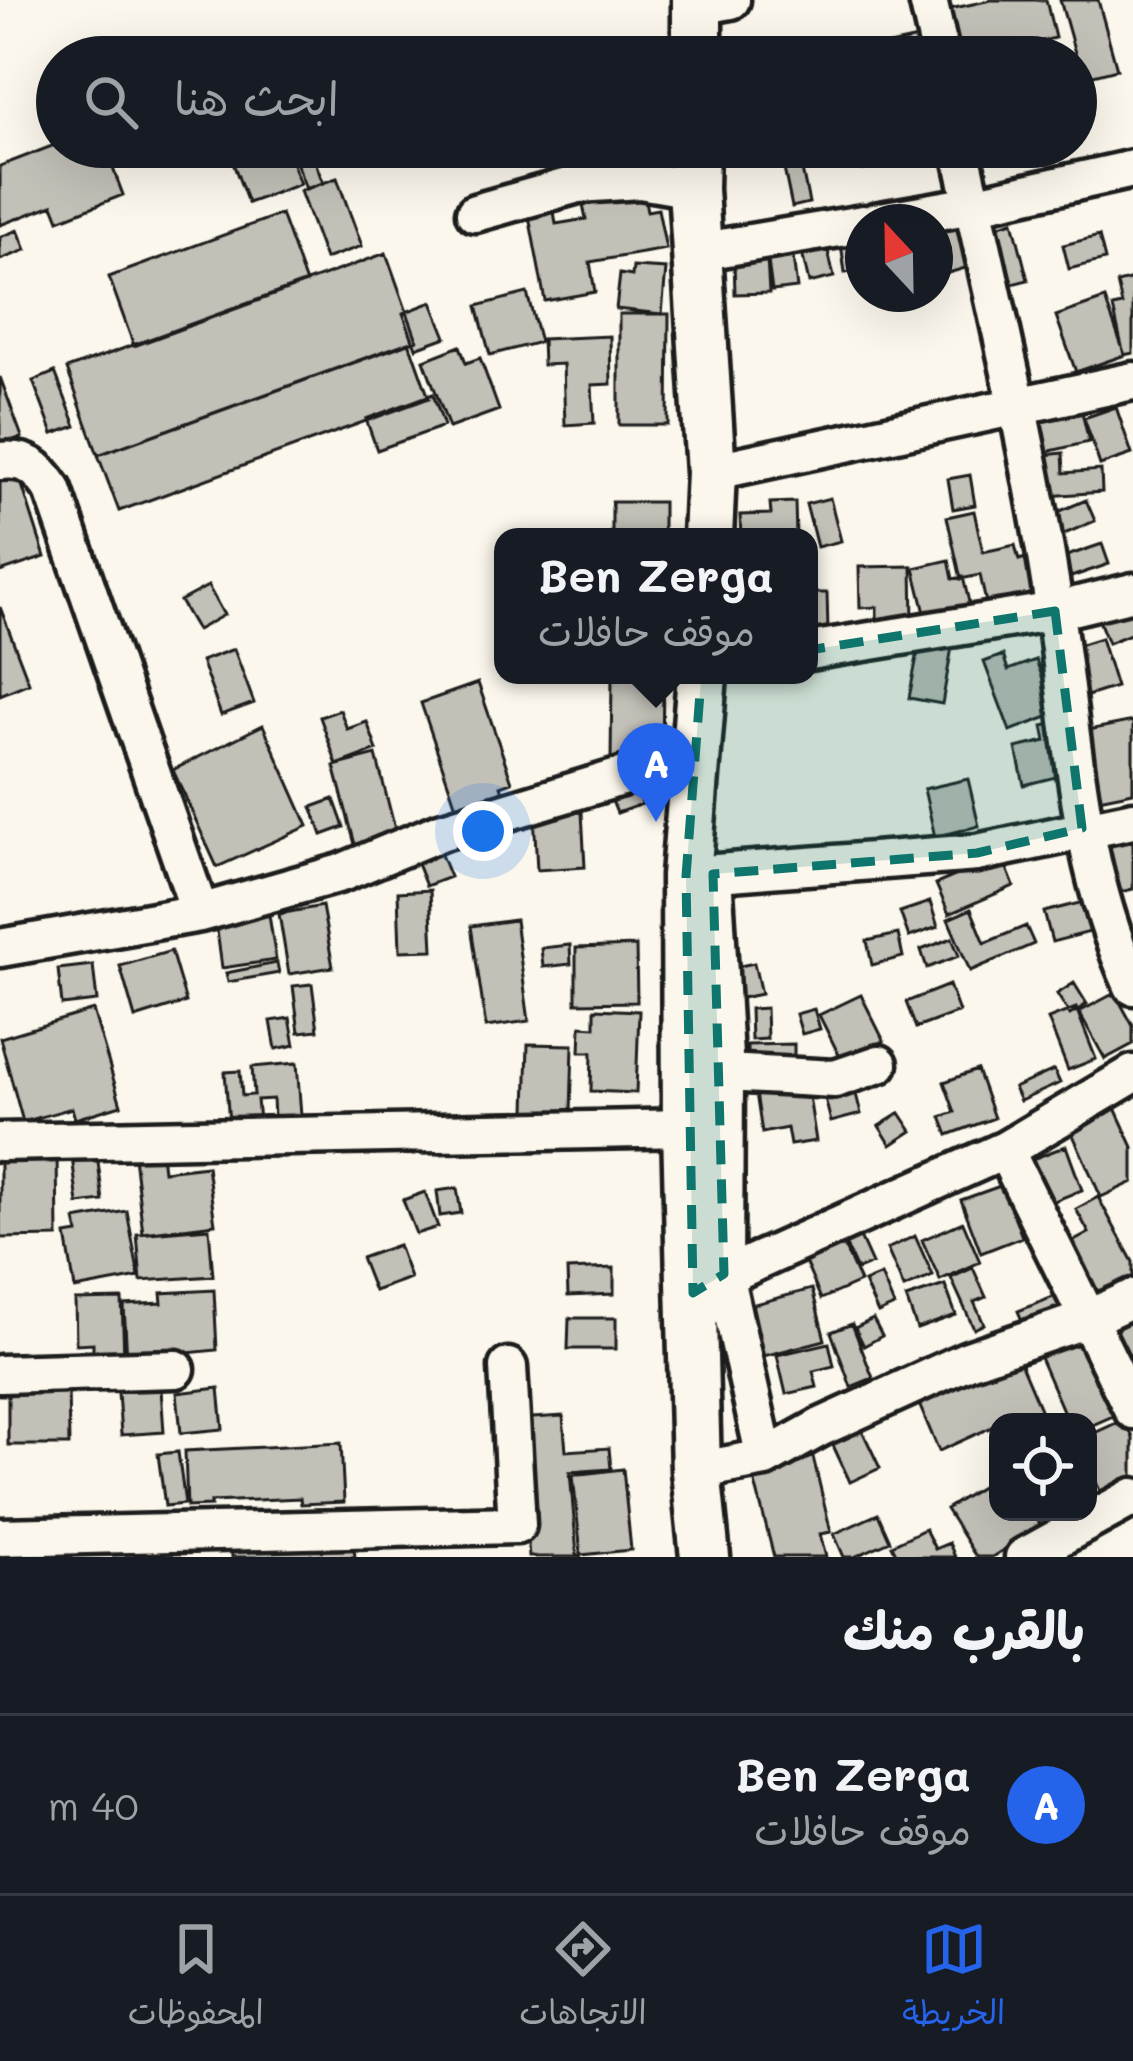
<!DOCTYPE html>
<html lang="ar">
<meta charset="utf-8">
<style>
:root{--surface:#171b24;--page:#20242c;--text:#f1f3f6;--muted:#9ea1a6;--line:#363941;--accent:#2563eb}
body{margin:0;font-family:Mali,"Playpen Sans Arabic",sans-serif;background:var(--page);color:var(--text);direction:rtl}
.controls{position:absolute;right:36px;bottom:36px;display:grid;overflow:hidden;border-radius:24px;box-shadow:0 12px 48px #0002}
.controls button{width:108px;height:108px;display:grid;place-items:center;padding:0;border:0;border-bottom:3px solid var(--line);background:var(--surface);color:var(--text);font:60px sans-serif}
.compass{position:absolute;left:845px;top:204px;width:108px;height:108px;border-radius:50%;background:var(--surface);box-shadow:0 12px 48px #0002;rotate:338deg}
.you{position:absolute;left:483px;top:831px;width:42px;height:42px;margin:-30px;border:9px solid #fff;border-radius:50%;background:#1a73e8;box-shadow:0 0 0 18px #1a73e833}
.badge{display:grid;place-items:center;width:78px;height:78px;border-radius:50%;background:var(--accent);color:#fff;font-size:39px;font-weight:700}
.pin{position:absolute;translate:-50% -99px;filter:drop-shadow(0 3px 6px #0008)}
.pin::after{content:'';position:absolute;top:63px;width:42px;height:36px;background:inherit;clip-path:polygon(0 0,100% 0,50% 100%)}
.popup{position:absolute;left:494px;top:528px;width:324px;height:156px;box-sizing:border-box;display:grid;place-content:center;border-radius:24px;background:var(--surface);filter:drop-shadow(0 3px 9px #0005);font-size:39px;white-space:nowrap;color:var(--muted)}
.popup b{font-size:45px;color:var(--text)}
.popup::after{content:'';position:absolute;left:50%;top:100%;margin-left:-24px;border:24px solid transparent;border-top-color:var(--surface)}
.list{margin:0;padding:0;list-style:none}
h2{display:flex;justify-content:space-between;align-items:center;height:156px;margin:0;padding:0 48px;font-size:51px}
h2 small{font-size:39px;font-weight:400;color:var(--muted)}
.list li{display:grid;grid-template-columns:78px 1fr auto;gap:36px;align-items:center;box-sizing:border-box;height:180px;padding:0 48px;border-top:3px solid var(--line)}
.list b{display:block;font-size:45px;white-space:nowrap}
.list p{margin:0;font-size:39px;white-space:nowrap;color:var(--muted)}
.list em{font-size:39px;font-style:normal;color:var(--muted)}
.icon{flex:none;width:66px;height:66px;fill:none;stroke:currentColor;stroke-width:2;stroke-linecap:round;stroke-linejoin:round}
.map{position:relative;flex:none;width:1133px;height:1557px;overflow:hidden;direction:ltr}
.search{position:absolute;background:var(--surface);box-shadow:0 12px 48px #0002;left:36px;right:36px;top:36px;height:132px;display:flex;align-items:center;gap:30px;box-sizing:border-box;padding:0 42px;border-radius:66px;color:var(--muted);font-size:45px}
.sheet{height:336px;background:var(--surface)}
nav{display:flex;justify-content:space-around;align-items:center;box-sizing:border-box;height:168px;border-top:3px solid var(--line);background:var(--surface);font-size:33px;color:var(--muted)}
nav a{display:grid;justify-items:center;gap:6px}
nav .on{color:var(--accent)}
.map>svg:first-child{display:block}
.building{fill:#c3c0b8;stroke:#1c1c1c;stroke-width:3}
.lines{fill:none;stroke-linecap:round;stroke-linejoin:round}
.minor-casing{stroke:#1c1c1c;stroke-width:45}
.secondary-casing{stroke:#1c1c1c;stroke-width:57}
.minor{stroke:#fbf7ec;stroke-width:36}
.secondary{stroke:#fbf7ec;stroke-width:48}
.marked{fill:#0f766e;fill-opacity:0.2;stroke:#0f766e;stroke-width:9;stroke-dasharray:24 15;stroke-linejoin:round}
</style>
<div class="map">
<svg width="1133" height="1557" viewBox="0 0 1133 1557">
<rect width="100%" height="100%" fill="#fbf7ec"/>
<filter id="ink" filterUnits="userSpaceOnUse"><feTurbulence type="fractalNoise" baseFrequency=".00833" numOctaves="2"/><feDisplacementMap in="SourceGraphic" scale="24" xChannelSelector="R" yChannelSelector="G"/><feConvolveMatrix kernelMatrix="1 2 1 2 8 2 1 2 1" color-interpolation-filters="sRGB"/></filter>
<g filter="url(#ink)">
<path class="building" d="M991 0H1046L1055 38 1038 42 1041 55 1033 57H961L950 9Z
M1060 0H1098L1117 69 1082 78Z
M922 38 926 57H888L885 46Z
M57 144 105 147 123 195 59 220 53 205 0 225V166Z
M227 147H287L300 184 248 203Z
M310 147 323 183 306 189 291 148Z
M616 147H669L668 176 614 174Z
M882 147 886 166 863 170 859 148Z
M800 160 809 203 792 207 783 164Z
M337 178 362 246 325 259 300 191Z
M643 190 647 211 658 209 666 249 590 262 595 292 545 301 529 216 554 211 556 224 586 219 582 200Z
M281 214 306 283 134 346 109 277Z
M1013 221 1028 280 1012 284 997 226Z
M969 222 982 263 935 277V233Z
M18 230 26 250 0 260V237Z
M1099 236 1105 260 1069 269 1063 245Z
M825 238 834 277 809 283 800 244Z
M855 242 859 271 845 273 841 244Z
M386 253 417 340 98 455 67 369Z
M793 257 797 288 772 291 768 261Z
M767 259 769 293 735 294 734 260Z
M633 267 666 269 662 314 616 309 620 274 632 276Z
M1133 279V353L1124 355 1113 307 1122 305 1117 283Z
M527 293 540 342 490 355 477 306Z
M1105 299 1125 355 1076 372 1056 316Z
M432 302 446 337 416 348 403 313Z
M619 314H669L668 425H619Z
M610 336 611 384 592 385 594 423 565 425 563 364 543 365 542 339Z
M409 342 429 398 119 511 98 455Z
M460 346 466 363 480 358 499 410 449 428 424 360Z
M55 372 76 426 53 434 33 381Z
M0 377 22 437 0 445Z
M433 394 444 426 377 450 366 419Z
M1080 404 1089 442 1038 454 1029 416Z
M1116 407 1132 454 1100 465 1084 418Z
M1063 453 1064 473 1101 470 1102 492 1048 496 1045 455Z
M16 466 45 557 0 572V472Z
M970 475 975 505 953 509 948 479Z
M830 498 841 541 817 547 806 504Z
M1086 500 1095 521 1062 535 1053 514Z
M612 502H663V537H612Z
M795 502 796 537H741L740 515 771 514 770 503Z
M974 511 983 552 1015 545 1019 560 1029 557 1038 597 987 607 980 575 961 579 947 517Z
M1102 544 1109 564 1071 577 1064 557Z
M949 560 953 579 963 577 972 615 928 625 914 568Z
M912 566 913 623 877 624V607L860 608 859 567Z
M208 586 224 615 197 630 180 601Z
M811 593H827L828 632 812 633Z
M1133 605V633L1108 643 1098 618Z
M0 607 29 683 0 695Z
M1101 638 1116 687 1084 697 1069 648Z
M920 641 952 647 942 704 909 698Z
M234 649 254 703 221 715 201 661Z
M1003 655 1008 670 1036 660 1056 714 1010 731 984 662Z
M612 675H663L662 761H611Z
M478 683 512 782 501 786 506 800 459 815 421 703Z
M340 710 347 729 367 722 377 750 337 765 320 717Z
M1133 721V792L1094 800 1079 732Z
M1057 723 1068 774 1024 785 1016 748 1046 741 1043 726Z
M263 725 308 826 217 867 173 770Z
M376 755 398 841 357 852 334 766Z
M968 779 979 826 935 837 924 789Z
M636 786 642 804 617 813 610 796Z
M334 799 344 827 322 835 312 807Z
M582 812 585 867 537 870 534 814Z
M1133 829V889L1108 895 1094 839Z
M435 840 450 877 426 886 411 849Z
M1002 856 1014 886 949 914 936 884Z
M430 890 433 950 400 951 398 892Z
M1087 901 1094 931 1052 942 1044 912Z
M930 902 938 927 909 937 900 912Z
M322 906 333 967 289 974 279 914Z
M971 909 985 943 1026 926 1034 944 970 971 948 919Z
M269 915 276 960 222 968 216 923Z
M515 920 529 1021 486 1027 471 926Z
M898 934 903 957 872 965 867 941Z
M952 938 959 956 927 968 921 950Z
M570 945 571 964 543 967 541 948Z
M636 946 637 1002 576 1003V948Z
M171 951 186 1002 135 1018 120 966Z
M277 963 279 973 228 982 226 973Z
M754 963 761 994 732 1000 726 969Z
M93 965 97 1001 62 1005 58 969Z
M1074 983 1087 1004 1070 1015 1057 994Z
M312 984 318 1030 299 1032 293 986Z
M949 985 959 1012 916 1028 906 1002Z
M1115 993 1133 1026V1044L1105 1059 1079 1012Z
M861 995 884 1041 842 1061 819 1015Z
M766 1008 767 1039 751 1040 750 1009Z
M1076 1008 1096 1059 1068 1070 1048 1019Z
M595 1009 639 1011 636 1093 591 1091 592 1052H580L581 1026 595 1027Z
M814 1009 820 1029 802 1034 796 1014Z
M93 1010 121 1105 75 1119 72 1108 23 1122 0 1038Z
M290 1018 295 1045 276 1049 271 1021Z
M528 1044 573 1045 571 1113 526 1111Z
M794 1044V1070H747V1045Z
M297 1063 301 1115 274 1117 273 1099 257 1100 259 1121 229 1123 225 1072 240 1071 242 1096 254 1095 252 1067Z
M977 1070 994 1118 948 1135 941 1117 955 1112 944 1082Z
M1054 1070 1060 1083 1020 1101 1014 1088Z
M806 1077 816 1141 790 1145 787 1128 762 1133 755 1086Z
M854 1086 861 1114 831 1122 824 1094Z
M1109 1095 1133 1147V1182L1101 1197 1064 1115Z
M900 1113 912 1131 891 1145 879 1126Z
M160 1145 163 1171 207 1166 215 1224 143 1233 133 1148Z
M1066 1146 1082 1190 1039 1207 1022 1163Z
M57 1153 58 1237 0 1238V1154Z
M97 1154 103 1201 78 1204 72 1157Z
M1003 1185 1022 1237 981 1253 961 1200Z
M457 1188 461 1213 440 1216 437 1191Z
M425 1192 438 1227 416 1234 403 1200Z
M1098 1197 1133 1262V1289L1096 1308 1065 1246 1089 1233 1076 1209Z
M127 1211 139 1277 75 1289 66 1235 78 1233 75 1220Z
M963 1222 980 1262 940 1280 922 1240Z
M854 1224 872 1264 857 1270 839 1230Z
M209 1228 213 1276 141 1281 137 1234Z
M837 1231 860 1282 821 1299 799 1248Z
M915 1236 933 1276 904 1288 887 1249Z
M398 1245 410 1278 374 1291 361 1258Z
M614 1268V1294L568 1296 567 1270Z
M973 1268 986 1297 974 1302 984 1324 974 1329 951 1278Z
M881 1275 894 1306 878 1313 864 1282Z
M945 1285 956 1315 917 1329 906 1298Z
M812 1289 825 1340 760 1357 747 1306Z
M214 1290 217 1350 127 1359 124 1305 162 1303 161 1293Z
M1058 1295 1067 1316 1027 1332 1018 1311Z
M122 1299 124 1358 93 1359V1343L76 1344 75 1300Z
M1133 1312V1395L1125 1354 1111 1322Z
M569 1318H616V1349H568Z
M873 1319 882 1336 864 1346 855 1328Z
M852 1324 873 1378 851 1387 831 1332Z
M1088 1331 1124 1411 1088 1427V1422H1068L1038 1353Z
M829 1343 834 1366 813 1371 817 1387 786 1394 777 1355Z
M1016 1353 1045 1421 998 1422V1441L992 1427 939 1451 916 1397Z
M160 1375 164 1432 121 1435 117 1378Z
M68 1382 69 1445H8V1383Z
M219 1388 223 1429 181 1433 177 1393Z
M563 1416 566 1451 609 1448 611 1469 570 1472 577 1555 582 1557H529L518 1419Z
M1125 1419 1133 1438V1479L1101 1493 1088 1464V1436Z
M861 1428 880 1468 850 1482 831 1441Z
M341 1443 344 1502 301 1504 300 1498 211 1502V1506L187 1507 185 1451Z
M178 1452 185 1504 165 1506 158 1454Z
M813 1457 831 1532 820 1534 826 1557H774L752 1471Z
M623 1469 631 1550 581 1555 573 1475Z
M998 1476V1512H1033L1041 1526 992 1557H976L946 1509Z
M878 1514 890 1541 854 1557H844L834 1534Z
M925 1529 935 1549 949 1543 955 1557H898L892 1545Z
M231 1534 353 1537 355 1557H232Z"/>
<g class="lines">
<defs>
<path id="minor" d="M928 0 941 57
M698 6 731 0
M960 147C994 302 1032 456 1055 613 1074 741 1078 866 1133 986
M475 213 578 184 640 180 693 189
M875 222 973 205 1133 169
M698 252 863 224
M0 461C28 458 38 468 53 490L200 913
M711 472 1133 381
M809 651 1055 611 1133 592
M713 874 725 1073 724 1274 765 1458
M691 875 977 853 1133 820
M0 948 200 913 341 873 440 832 697 754
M725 1073 835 1079 879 1064
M0 1142 687 1128
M1005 1150 1133 1410
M707 1284 1005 1150 1133 1074
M0 1374 176 1369
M696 1471 765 1458 821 1427 968 1360 1090 1318 1133 1298
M0 1537 517 1525 508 1367
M1024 1557 1133 1497"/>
<path id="secondary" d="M697 57V0
M694 147 693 189 711 472 708 537
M702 675 686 876 687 1128 696 1471 705 1557"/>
</defs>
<use href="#minor" class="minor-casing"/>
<use href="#secondary" class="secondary-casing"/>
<use href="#minor" class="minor"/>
<use href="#secondary" class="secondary"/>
</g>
</g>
<path class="marked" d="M1055 611 1082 828 977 853 713 874 724 1274 693 1293 686 876 702 667Z"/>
</svg>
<div class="controls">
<button><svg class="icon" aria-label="locate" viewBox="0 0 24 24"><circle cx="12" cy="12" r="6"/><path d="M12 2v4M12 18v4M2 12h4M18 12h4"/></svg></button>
</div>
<svg class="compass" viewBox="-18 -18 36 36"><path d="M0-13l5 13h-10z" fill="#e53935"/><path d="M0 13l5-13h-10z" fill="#9ea1a6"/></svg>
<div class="you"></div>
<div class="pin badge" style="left:656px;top:822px">A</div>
<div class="popup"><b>Ben Zerga</b>موقف حافلات</div>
<div class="search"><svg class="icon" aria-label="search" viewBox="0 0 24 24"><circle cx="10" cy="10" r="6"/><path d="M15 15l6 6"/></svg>ابحث هنا</div>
</div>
<section class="sheet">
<h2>بالقرب منك<small></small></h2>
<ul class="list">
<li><span class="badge">A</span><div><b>Ben Zerga</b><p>موقف حافلات</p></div><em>40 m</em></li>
</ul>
</section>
<nav>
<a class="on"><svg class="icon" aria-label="map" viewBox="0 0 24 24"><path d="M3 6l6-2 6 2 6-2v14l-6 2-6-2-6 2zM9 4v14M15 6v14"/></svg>الخريطة</a>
<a><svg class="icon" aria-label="directions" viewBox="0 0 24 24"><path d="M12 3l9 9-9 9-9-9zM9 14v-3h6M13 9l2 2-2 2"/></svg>الاتجاهات</a>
<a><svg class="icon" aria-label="saved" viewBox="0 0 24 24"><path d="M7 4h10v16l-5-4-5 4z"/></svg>المحفوظات</a>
</nav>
